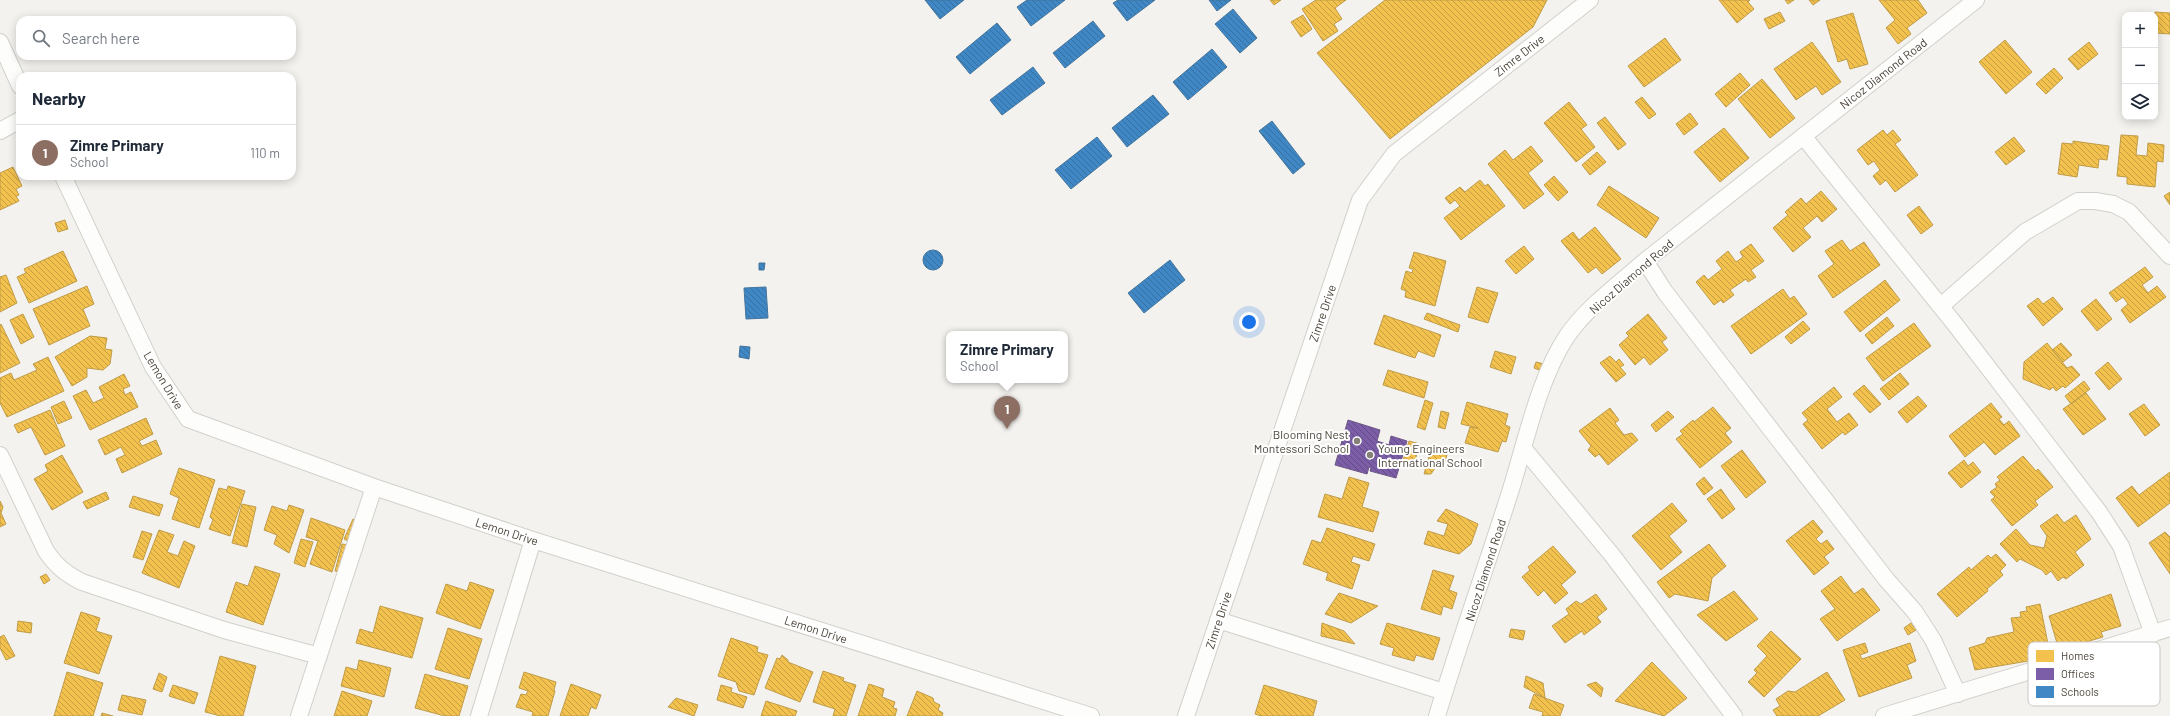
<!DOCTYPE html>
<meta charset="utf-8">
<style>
:root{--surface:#fff;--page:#f6f6f7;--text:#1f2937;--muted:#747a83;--line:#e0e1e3;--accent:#868178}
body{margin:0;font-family:Barlow,sans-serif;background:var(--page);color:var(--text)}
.controls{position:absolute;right:12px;top:12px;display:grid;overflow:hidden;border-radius:8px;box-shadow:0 2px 10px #0003}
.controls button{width:36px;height:36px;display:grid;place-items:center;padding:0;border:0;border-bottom:1px solid var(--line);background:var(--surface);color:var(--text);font:20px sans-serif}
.you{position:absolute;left:1249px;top:322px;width:14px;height:14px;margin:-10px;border:3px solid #fff;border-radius:50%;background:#1a73e8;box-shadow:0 0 0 6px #1a73e833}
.badge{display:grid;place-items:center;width:26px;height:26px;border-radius:50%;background:var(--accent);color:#fff;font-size:13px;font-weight:700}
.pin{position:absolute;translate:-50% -33px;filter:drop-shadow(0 1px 2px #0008)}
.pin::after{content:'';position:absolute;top:21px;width:14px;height:12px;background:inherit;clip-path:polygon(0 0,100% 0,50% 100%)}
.popup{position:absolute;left:946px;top:331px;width:122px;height:52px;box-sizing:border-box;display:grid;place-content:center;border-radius:8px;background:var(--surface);filter:drop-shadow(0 1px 3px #0005);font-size:13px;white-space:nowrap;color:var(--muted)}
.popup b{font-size:15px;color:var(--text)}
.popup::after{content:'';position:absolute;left:50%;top:100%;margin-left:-8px;border:8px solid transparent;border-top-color:var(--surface)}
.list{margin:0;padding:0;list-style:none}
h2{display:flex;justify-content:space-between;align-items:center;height:52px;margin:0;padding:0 16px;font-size:17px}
h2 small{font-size:13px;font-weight:400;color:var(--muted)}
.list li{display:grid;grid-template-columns:26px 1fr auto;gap:12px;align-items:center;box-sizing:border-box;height:56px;padding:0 16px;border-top:1px solid var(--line)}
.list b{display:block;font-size:15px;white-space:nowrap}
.list p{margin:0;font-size:13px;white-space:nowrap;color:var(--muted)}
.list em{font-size:13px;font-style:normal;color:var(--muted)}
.icon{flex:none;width:22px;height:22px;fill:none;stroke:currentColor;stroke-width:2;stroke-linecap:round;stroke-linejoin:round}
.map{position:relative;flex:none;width:2170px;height:716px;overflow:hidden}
.search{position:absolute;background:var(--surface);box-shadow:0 2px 10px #0003;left:16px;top:16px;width:280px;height:44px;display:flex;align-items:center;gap:10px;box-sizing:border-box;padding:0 14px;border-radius:12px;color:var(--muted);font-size:15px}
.panel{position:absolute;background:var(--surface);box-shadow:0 2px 10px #0003;left:16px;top:72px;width:280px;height:108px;border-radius:12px}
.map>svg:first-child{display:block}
.homes{fill:url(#homes-back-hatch);stroke:#c09c48}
.offices{fill:url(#offices-back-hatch);stroke:#6d5686}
.schools{fill:url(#schools-back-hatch);stroke:#43749b}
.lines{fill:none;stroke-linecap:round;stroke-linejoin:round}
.minor-casing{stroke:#d2d0cb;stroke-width:18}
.minor{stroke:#fdfdfc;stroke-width:16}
.poi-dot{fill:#868178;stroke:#fff;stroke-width:1.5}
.labels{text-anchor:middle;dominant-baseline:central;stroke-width:4;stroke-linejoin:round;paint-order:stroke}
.street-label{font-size:12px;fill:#4b4439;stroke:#fff}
.poi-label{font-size:12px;fill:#4b4439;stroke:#fff;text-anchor:end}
.key{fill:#fff;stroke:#c9c7c4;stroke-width:1}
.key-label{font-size:11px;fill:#4b4439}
</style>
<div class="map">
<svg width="2170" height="716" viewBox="0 0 2170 716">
<defs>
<pattern id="homes-back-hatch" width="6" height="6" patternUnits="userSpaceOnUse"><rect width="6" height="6" fill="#f2c14e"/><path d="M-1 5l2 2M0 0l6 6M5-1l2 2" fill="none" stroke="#c69e42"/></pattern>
<pattern id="offices-back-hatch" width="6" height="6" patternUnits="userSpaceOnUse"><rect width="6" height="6" fill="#7b5ea7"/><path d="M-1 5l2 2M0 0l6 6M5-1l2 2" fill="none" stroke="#624c82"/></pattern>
<pattern id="schools-back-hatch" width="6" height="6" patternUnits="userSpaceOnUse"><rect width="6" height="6" fill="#3f88c5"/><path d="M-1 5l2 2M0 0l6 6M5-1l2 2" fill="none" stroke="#3771a1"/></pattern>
</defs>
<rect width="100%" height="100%" fill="#f4f2ee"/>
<path class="homes" d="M1270 0H1281L1274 5Z
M1316 0H1346L1335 8 1342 19 1334 24 1338 31 1323 41 1302 9Z
M1385 0H1547L1533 27 1390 139 1317 53Z
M1719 0H1750L1748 2 1754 9 1737 23Z
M1785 0H1794L1788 4Z
M1809 0H1820L1813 5Z
M1879 0H1918L1927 13 1907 28 1911 34 1898 44 1886 28 1895 20Z
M1780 12 1785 21 1769 29 1764 19Z
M2155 12 2170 13V34L2155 33Z
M1853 13 1868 64 1850 69 1847 59 1838 62 1826 21Z
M1303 15 1312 29 1301 37 1291 22Z
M1665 38 1681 60 1644 87 1628 66Z
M2005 40 2032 72 2006 94 1979 62Z
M1812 42 1841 82 1822 95 1816 86 1796 100 1774 69Z
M2089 42 2098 54 2078 70 2068 59Z
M2054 68 2063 78 2046 94 2036 84Z
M1740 73 1750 85 1726 107 1715 94Z
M1762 79 1795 118 1770 138 1738 99Z
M1642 97 1656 114 1649 119 1635 102Z
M1569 102 1587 125 1581 129 1595 147 1576 162 1544 123Z
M1690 113 1698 124 1684 135 1676 124Z
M1605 117 1626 144 1618 150 1597 123Z
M1724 128 1749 158 1720 182 1694 152Z
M1883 130 1887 135 1893 130 1901 140 1895 144 1918 175 1895 192 1886 180 1880 185 1873 176 1880 170 1874 161 1868 165 1857 150Z
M2121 135 2138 136 2136 155 2147 156 2148 143 2164 145 2163 162 2157 161 2155 187 2127 184V177L2117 176Z
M2014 137 2025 151 2006 165 1995 152Z
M2073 141 2109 146 2107 160 2099 159 2098 168 2079 165 2077 177 2058 174 2062 143 2073 144Z
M1531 146 1543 161 1528 173 1544 194 1524 209 1488 164 1505 150 1513 160Z
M1597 152 1606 162 1590 175 1582 165Z
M13 167 22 186 16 189 19 195 16 196 19 201 0 210V173Z
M1554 176 1568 192 1558 201 1544 185Z
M1480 180 1485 186 1488 184 1505 206 1461 240 1444 218 1460 206 1455 200 1450 204 1445 198 1460 187 1465 192Z
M1609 186 1659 218 1646 238 1597 205Z
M1821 191 1837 209 1822 222 1817 216 1803 228 1811 237 1793 252 1773 228 1788 215 1785 212 1801 198 1806 204Z
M2170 192V205L2164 196Z
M1919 206 1933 225 1921 234 1907 215Z
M65 220 68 229 58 232 55 223Z
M1595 227 1621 259 1602 274 1596 267 1588 273 1561 241 1573 232 1579 240Z
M1842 240 1850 251 1864 242 1880 265 1833 298 1818 276 1834 264 1825 251Z
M1751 244 1764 261 1751 270 1756 277 1748 282 1746 279 1730 290 1734 295 1723 303 1721 300 1714 305 1696 282 1704 275 1708 280 1722 269 1716 261 1728 251 1736 262 1743 257 1740 252Z
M1524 246 1534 259 1516 274 1505 261Z
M63 251 77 281 29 303 17 277 26 273 24 269Z
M1414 252 1446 261 1435 306 1405 297 1406 291 1401 289 1406 271 1412 273 1413 269 1409 268Z
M2145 267 2153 277 2142 285 2148 293 2157 286 2166 297 2130 323 2121 310 2128 304 2123 297 2116 302 2109 293Z
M6 275 17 303 0 312V277Z
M1885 280 1900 300 1860 332 1844 312Z
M87 286 94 304 83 309 90 326 49 345 33 309Z
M1477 287 1498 293 1488 323 1468 317Z
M1783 289 1790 299 1794 296 1807 314 1751 354 1731 326Z
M2053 297 2063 309 2043 326 2027 306 2038 298 2043 304Z
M2096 299 2112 319 2097 331 2081 311Z
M1427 313 1460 325 1458 332 1424 319Z
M23 314 34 337 21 344 10 320Z
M1648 314 1667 338 1662 342 1668 350 1650 365 1644 357 1635 365 1619 345 1629 336 1626 333Z
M1384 315 1441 335 1434 357 1418 351 1415 358 1374 344Z
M1887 317 1894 326 1872 344 1865 335Z
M1803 321 1810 329 1791 344 1785 337Z
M1914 323 1931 346 1883 381 1866 358Z
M1 324 20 363 0 373V325Z
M90 336 107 338 105 349 112 350 110 364 103 370 87 368V377L72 386 55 357Z
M2047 343 2067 368 2072 366 2080 375 2065 388 2063 386 2056 391 2053 387 2050 390 2023 379 2024 362Z
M2061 343 2072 355 2063 362 2052 350Z
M1495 351 1516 357 1511 374 1490 367Z
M1610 356 1616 362 1619 359 1624 365 1620 367 1626 374 1616 382 1600 363Z
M48 357 64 391 7 417 0 403V378L11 373 14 380 37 370 33 364Z
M1536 362 1544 364 1542 371 1534 368Z
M2108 362 2122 379 2109 390 2095 373Z
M1388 370 1428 382 1424 398 1383 385Z
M1900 373 1909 384 1889 400 1880 389Z
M124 374 130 386 123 389 125 395 131 392 138 407 90 430 73 396 86 390 93 403 104 398 99 387Z
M2084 381 2090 389 2071 404 2065 396Z
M1864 385 1881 404 1870 413 1853 394Z
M1834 387 1842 397 1827 409 1837 422 1849 413 1858 425 1845 435 1843 432 1822 449 1803 424 1808 420 1802 413Z
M2086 393 2106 419 2083 435 2063 409Z
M1918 396 1927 406 1907 423 1898 412Z
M1425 400 1433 403 1425 430 1417 427Z
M64 401 72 418 58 424 51 407Z
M1467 402 1508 414 1505 425 1510 427 1506 442 1502 441 1498 452 1465 443 1470 427 1478 428 1461 424Z
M1991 403 2002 417 1999 419 2004 425 2009 421 2020 436 1995 455 1984 442 1965 457 1949 436Z
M2144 404 2160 425 2145 436 2129 414Z
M1713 407 1731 428 1725 433 1732 442 1700 468 1676 439 1683 434 1680 431 1693 420 1694 422Z
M1610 408 1619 420 1615 423 1624 435 1632 433 1638 440 1608 465 1599 454 1595 457 1588 450 1591 446 1579 431Z
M50 410 65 446 45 455 31 427 18 433 14 425Z
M1441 411 1449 413 1445 429 1438 427Z
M1668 411 1674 417 1656 432 1651 425Z
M146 418 153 434 139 441 142 446 156 440 162 454 122 473 116 459 125 455 121 447 105 455 98 440Z
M1409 441 1420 444 1413 467 1402 464Z
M1432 446 1448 451 1445 462 1440 461 1431 474H1424Z
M1742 450 1766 482 1746 498 1721 466Z
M62 455 83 492 52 510 34 479 48 471 45 465Z
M2023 456 2036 471 2038 469 2053 487 2035 501 2038 505 2012 526 1991 500 1995 497 1990 492 1997 487 1995 484 2000 480 1997 477Z
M1964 460 1968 466 1973 462 1981 472 1961 488 1948 473Z
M179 468 215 480 199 528 172 519 179 498 170 494Z
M2170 472V503L2138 527 2116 498 2132 486 2139 495Z
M1349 477 1369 483 1362 507 1379 512 1373 532 1318 517 1325 494 1342 499Z
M1704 477 1713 488 1704 495 1696 484Z
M228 486 245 491 230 536 209 529 213 520 210 517 219 488 227 490Z
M1721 489 1735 509 1722 519 1707 499Z
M106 492 109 499 87 509 83 502Z
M133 496 163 505 159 516 129 507Z
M0 501 3 507 1 513 6 524 0 527Z
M1672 503 1687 521 1669 536 1682 552 1661 570 1632 536Z
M242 504 256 507 247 547 232 543Z
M289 505 304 510 289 553 274 544 277 535 264 530 272 506 287 511Z
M1446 509 1478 524 1471 544 1459 554 1424 544 1428 531 1444 536 1448 524 1437 521Z
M2057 514 2064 523 2076 515 2091 539 2075 552 2084 565 2066 579 2063 577 2058 581 2051 571 2046 575 2042 570 2020 559 2017 562 2000 544 2016 529 2030 545 2044 548 2047 536 2040 526Z
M311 518 345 530 332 572 310 564 318 541 306 537Z
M353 519 359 522 350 542 344 539Z
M1813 520 1823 532 1816 539 1821 544 1827 540 1834 549 1824 557 1829 563 1814 575 1786 541Z
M1327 528 1375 544 1369 561 1353 556 1351 562 1360 565 1352 589 1326 580 1328 573 1303 564 1312 540 1321 543Z
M159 530 174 535 167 552 178 556 184 541 195 546 179 588 142 573Z
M142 531 152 534 143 560 133 557Z
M2165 532 2170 537V574L2149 543Z
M301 539 313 542 305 567 294 563Z
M342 544 348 545 341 572 335 571Z
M1709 544 1726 566 1712 578 1708 601 1675 594 1669 598 1657 582Z
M1553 546 1576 572 1561 585 1568 593 1555 604 1544 590 1538 596 1522 577 1530 570 1528 567Z
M1996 554 2006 565 2000 571 2003 575 1987 589 1988 591 1957 617 1937 594 1969 567 1971 570 1988 555 1991 558Z
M255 566 280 574 263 625 226 612 236 582 248 586Z
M1433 570 1454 576 1449 590 1457 593 1452 609 1443 606 1441 615 1421 609Z
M46 574 50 580 44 584 40 577Z
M1841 576 1854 594 1863 588 1880 610 1837 641 1820 619 1835 609 1821 591Z
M470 582 494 590 480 629 436 613 446 584 467 591Z
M1734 591 1758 619 1726 641 1697 615Z
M1339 593 1378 606 1351 623 1325 614Z
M1596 594 1607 609 1597 617 1601 622 1584 635 1582 631 1565 643 1552 626 1569 614 1566 609 1576 601 1581 604Z
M2111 594 2121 626 2101 632 2103 637 2059 650 2049 616Z
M2040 604 2050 654 2033 657 2034 660 1975 670 1969 648 1985 643 1987 638 2014 632 2011 618 2021 617 2020 612 2027 611 2026 607Z
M380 606 423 618 412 658 356 643 360 629 373 633Z
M81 612 100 618 96 631 112 636 99 674 64 663Z
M18 621 32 623 31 633 17 631Z
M1322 623 1344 631 1355 644 1321 636Z
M1387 623 1440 638 1433 660 1416 655 1414 661 1392 655 1394 648 1380 644Z
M1911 623 1916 630 1908 635 1904 628Z
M448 628 482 639 469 679 435 669Z
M1511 629 1525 631 1523 640 1509 637Z
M1771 631 1801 659 1764 697 1748 682 1757 673 1754 670 1767 656 1757 646Z
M4 635 15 656 6 660 0 648V637Z
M731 638 758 647 757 652 768 655 754 695 739 691 736 682 718 676Z
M1865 643 1868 652 1860 655 1862 659 1910 643 1916 661 1907 665 1912 678 1859 697 1843 650Z
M782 655 788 660V662L813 672 800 702 765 688 777 658 780 659Z
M220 656 256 666 243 716H221L205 712Z
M359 660 391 668 384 697 341 686 346 667 357 670Z
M1652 662 1687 698 1664 716 1615 701Z
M823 671 844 678 843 681 856 685 846 716H833L835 709 813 702Z
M67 672 103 683 93 716H54Z
M524 672 556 682 554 690 555 691 548 716H532L533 712 516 707 521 694 526 695 528 691 519 688Z
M1827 672 1845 700 1818 716H1777L1773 710 1780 706 1776 699 1788 691 1795 692Z
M159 673 167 677 162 692 153 689Z
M425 674 468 686 459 716H445L415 708Z
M1526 676 1543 683 1545 698 1524 687Z
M1596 682 1603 688 1601 697 1587 685Z
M571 684 601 695 596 709 591 707 588 716H560Z
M869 684 884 689 882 697 895 702 893 708 897 709 895 716H858Z
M173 685 198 693 194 704 169 696Z
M721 685 732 688 731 692 747 697 743 708 717 700Z
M1264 685 1317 701 1313 716H1261L1255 714Z
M342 691 372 701 367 716H334Z
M917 691 933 698 934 702 940 705 938 710 943 713 942 716H907Z
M1534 694 1564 705 1560 716H1542L1543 712 1529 708Z
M122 695 146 700 142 715 118 710Z
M676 698 698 705 694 716 668 707Z
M766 701 797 711 795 716H761Z
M102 713 113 716H101Z"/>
<path class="offices" d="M1348 420 1380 430 1377 441 1389 445 1391 436 1407 441 1396 478 1370 471 1371 468 1369 467 1367 474 1335 465Z"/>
<path class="schools" d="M925 0H964L940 19Z
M1027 0H1065L1031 26 1017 7Z
M1118 0H1155L1127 21 1113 3Z
M1209 0H1231L1217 11Z
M1233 9 1257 38 1240 53 1215 24Z
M1093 21 1105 36 1065 68 1053 53Z
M997 23 1011 40 970 74 956 57Z
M1212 49 1227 67 1188 100 1173 82Z
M1033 67 1045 83 1002 115 990 100Z
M1153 95 1169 114 1127 147 1112 128Z
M1272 121 1305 164 1293 174 1259 131Z
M1097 137 1112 156 1071 189 1055 170Z
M923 260a10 10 0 1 1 20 0a10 10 0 1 1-20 0Z
M1170 260 1185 280 1144 313 1128 293Z
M759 263H765L764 270H759Z
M766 287 768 318 746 319 744 288Z
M740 346 750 347 749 359 739 357Z"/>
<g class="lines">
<defs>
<path id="minor" d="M0 42 20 86
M0 131 20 120
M1803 136 1954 323 2099 512 2121 546 2153 634
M63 176 153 367 188 419 374 487 533 540 1091 716
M1645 261 1665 292 1886 579 1915 612 1933 640 1958 694
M1941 306 2025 232 2078 201H2095L2113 204 2129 212 2170 256
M1524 449 1612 555 1734 716
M0 455 46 551C56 566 66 574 82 582L224 630 319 656
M1218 620 1444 692
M299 716 374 487
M479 716 533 540
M1186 716 1360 200 1394 154 1590 0
M1437 716C1460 640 1487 565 1511 489 1526 441 1539 378 1567 336 1587 307 1619 284 1645 261L1976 0
M1884 716 2170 628"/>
</defs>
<use href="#minor" class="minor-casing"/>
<use href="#minor" class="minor"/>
</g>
<g class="poi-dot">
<circle cx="1357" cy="441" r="4"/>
<circle cx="1370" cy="455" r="4"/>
</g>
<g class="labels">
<g class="street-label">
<text transform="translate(1519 55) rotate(-38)">Zimre Drive</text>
<text transform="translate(1883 73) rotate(-38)">Nicoz Diamond Road</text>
<text transform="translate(1631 276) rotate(-41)">Nicoz Diamond Road</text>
<text transform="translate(1322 313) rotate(-71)">Zimre Drive</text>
<text transform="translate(164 380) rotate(59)">Lemon Drive</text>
<text transform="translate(507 531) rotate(18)">Lemon Drive</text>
<text transform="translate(1485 570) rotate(-72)">Nicoz Diamond Road</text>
<text transform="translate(1218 620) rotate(-72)">Zimre Drive</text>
<text transform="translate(816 629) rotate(18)">Lemon Drive</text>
</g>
<g class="poi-label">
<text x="1349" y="434">Blooming Nest<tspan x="1349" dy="14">Montessori School</tspan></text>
<text x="1378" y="448" text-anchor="start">Young Engineers<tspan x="1378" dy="14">International School</tspan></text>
</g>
</g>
<rect x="2028" y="642" width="132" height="64" rx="6" class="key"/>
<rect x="2036" y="650" width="18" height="12" fill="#f2c14e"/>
<rect x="2036" y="668" width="18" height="12" fill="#7b5ea7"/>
<rect x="2036" y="686" width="18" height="12" fill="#3f88c5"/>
<g class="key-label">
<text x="2061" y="660">Homes</text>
<text x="2061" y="678">Offices</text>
<text x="2061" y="696">Schools</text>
</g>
</svg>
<div class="controls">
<button>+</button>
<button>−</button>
<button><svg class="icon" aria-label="layers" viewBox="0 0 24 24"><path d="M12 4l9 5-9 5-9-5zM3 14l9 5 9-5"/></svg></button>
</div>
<div class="you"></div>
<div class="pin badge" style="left:1007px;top:429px;background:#8d6e63">1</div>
<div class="popup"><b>Zimre Primary</b>School</div>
<div class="search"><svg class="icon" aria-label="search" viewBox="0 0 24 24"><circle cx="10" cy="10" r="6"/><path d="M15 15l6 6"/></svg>Search here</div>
<section class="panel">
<h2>Nearby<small></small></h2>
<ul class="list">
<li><span class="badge" style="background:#8d6e63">1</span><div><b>Zimre Primary</b><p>School</p></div><em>110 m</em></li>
</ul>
</section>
</div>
